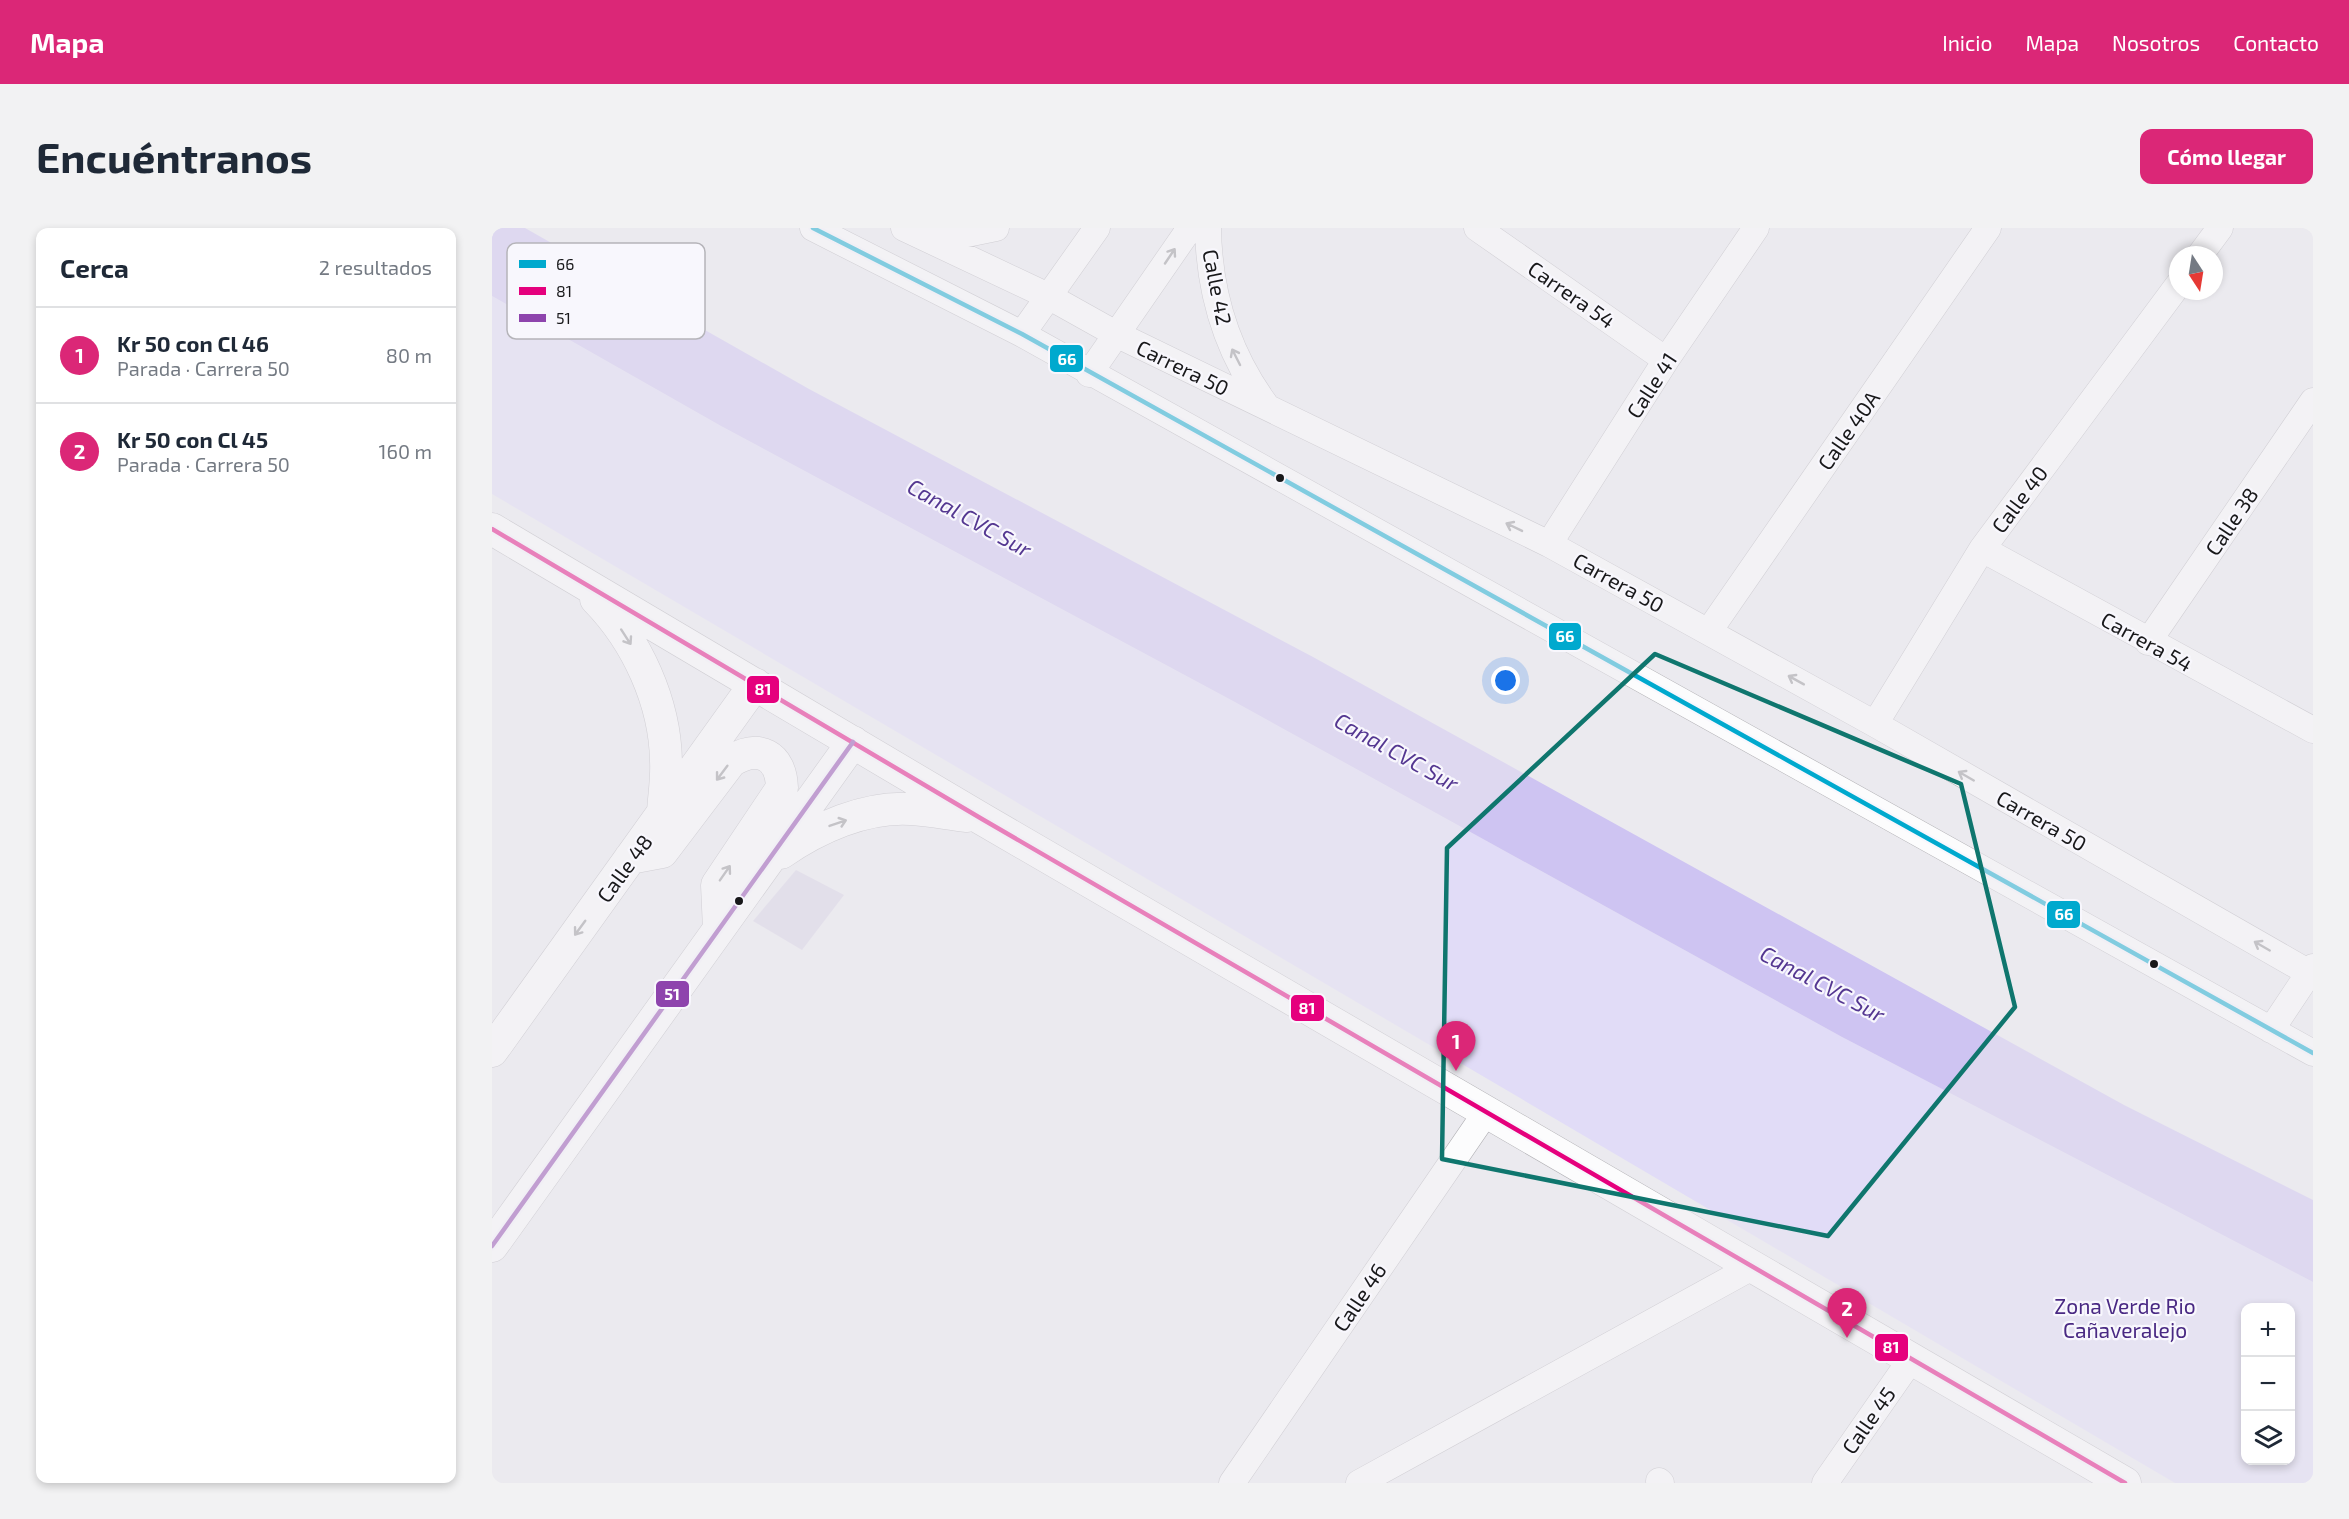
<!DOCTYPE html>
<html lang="es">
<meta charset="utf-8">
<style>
:root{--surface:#fff;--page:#f2f2f3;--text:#1f2937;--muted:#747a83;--line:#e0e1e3;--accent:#db2777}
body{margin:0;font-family:"Exo 2",sans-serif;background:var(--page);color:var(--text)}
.controls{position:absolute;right:18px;bottom:18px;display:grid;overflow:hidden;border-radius:12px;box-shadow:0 3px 9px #0003}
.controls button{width:54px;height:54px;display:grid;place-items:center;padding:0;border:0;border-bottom:2px solid var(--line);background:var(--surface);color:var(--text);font:30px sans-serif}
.compass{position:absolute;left:1677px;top:18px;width:54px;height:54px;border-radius:50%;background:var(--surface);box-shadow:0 3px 9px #0003;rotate:168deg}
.you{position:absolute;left:1014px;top:453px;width:21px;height:21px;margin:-15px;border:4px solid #fff;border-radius:50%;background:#1a73e8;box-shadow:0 0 0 9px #1a73e833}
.badge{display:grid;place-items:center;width:39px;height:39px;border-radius:50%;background:var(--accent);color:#fff;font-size:20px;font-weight:700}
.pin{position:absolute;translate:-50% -50px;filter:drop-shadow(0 2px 3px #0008)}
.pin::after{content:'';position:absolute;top:32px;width:21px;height:18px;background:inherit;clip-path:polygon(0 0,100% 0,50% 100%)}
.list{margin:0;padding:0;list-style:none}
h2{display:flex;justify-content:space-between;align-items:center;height:78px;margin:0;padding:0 24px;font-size:26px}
h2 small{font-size:20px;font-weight:400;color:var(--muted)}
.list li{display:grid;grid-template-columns:39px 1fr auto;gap:18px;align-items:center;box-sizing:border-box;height:96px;padding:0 24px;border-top:2px solid var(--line)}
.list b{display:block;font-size:22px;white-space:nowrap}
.list p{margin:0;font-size:20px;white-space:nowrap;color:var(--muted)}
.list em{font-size:20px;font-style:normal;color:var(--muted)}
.icon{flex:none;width:33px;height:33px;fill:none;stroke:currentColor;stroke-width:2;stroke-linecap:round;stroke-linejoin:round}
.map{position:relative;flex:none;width:1821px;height:1255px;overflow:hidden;border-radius:12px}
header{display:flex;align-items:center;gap:36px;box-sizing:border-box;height:84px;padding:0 30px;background:var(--accent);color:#fff}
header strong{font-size:28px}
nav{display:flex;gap:33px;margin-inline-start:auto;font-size:21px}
.intro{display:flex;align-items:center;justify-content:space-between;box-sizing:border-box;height:144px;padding:0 36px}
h1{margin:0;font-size:42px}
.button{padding:15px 27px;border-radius:12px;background:var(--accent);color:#fff;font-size:21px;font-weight:700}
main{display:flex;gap:36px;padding:0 36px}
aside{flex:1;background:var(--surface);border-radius:12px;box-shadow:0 3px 9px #0003}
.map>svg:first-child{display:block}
.green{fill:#e1dcf7;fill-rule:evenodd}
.water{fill:#cec4f2}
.building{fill:#d8d3e5}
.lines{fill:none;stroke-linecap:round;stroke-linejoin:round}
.minor-casing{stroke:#b1b0b4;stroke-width:27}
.tertiary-casing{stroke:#b1b0b4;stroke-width:33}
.minor{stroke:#fcfcfd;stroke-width:26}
.tertiary{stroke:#fcfcfd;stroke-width:32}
.bus-1-casing{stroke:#f8f7fd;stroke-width:9}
.bus-2-casing{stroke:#f8f7fd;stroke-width:9}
.bus-3-casing{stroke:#f8f7fd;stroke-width:9}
.bus-1{stroke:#00a9ce;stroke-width:4.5}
.bus-2{stroke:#e5007d;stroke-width:4.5}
.bus-3{stroke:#8e44ad;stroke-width:4.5}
.oneway{stroke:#959597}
.marked{fill:none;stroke:#0f766e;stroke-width:4.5;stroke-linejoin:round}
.bus-dot{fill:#18181a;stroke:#f8f7fd;stroke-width:2}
.labels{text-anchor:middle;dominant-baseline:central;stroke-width:4.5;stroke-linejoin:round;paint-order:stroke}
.street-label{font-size:21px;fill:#18181a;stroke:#f8f7fd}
.park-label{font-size:21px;fill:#492983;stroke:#f8f7fd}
.water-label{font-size:22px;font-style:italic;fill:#543791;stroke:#f8f7fd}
.key{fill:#f8f7fd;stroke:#b5b4b9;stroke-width:1.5}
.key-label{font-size:16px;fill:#18181a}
.line-badge{stroke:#f8f7fd;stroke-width:2}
.badge-label{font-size:16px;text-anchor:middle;font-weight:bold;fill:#fff}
</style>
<header>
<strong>Mapa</strong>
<nav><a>Inicio</a><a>Mapa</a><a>Nosotros</a><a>Contacto</a></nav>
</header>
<div class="intro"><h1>Encuéntranos</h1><a class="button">Cómo llegar</a></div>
<main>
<aside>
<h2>Cerca<small>2 resultados</small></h2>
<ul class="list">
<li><span class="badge">1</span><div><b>Kr 50 con Cl 46</b><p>Parada · Carrera 50</p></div><em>80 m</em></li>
<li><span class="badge">2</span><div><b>Kr 50 con Cl 45</b><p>Parada · Carrera 50</p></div><em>160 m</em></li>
</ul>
</aside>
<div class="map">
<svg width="1821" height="1255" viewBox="0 0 1821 1255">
<rect width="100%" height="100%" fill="#ebeaef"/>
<path class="green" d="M0 68 229 198 741 473 1350 809 1821 1054V1255H1683L0 266ZM1754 1080H1798V1232H1754Z"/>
<path class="water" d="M0 0H33L317 161 821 429 1632 877 1821 972V1054L1350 809 741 473 229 198 0 68Z"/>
<path class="building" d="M304 642 352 667 310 722 261 693Z"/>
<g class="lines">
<defs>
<path id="minor" d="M321 0 530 106 1821 825
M412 0 556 68 624 106 1057 316 1383 496 1821 747
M716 0C717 65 735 124 773 176
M985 0 1174 132
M433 7H470L504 0
M1708 27 1728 0
M530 106 605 0
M597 146 698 0
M1057 316 1174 132 1264 0
M1490 321 1821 502
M1217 403 1496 0
M1656 414 1821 173
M1383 496 1490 321 1686 57
M1779 802 1821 739
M1167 1253 1169 1255
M740 1255 995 883
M867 1255 1262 1038
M1333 1255 1420 1130"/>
<path id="tertiary" d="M0 301 490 591 1633 1255
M104 371C145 413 173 474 174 533 175 550 172 567 171 584
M289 625C325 600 373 578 419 581 438 582 456 586 475 588
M138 630 170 624 239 533C267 516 289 527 290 560L225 657 227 701
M0 823 263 456
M0 1018 361 514"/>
</defs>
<use href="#minor" class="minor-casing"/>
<use href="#tertiary" class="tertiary-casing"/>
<use href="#minor" class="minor"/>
<use href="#tertiary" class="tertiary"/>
<defs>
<path id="bus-1" d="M321 0 530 106 1821 825"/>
<path id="bus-2" d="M0 301 490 591 1633 1255"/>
<path id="bus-3" d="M0 1018 361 514"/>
</defs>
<use href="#bus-1" class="bus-1-casing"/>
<use href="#bus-2" class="bus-2-casing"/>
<use href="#bus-3" class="bus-3-casing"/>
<use href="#bus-1" class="bus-1"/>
<use href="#bus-2" class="bus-2"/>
<use href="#bus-3" class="bus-3"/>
</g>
<defs><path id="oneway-shaft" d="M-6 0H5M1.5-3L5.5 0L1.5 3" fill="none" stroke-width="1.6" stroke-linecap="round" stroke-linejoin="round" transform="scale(1.5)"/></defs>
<g class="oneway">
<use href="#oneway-shaft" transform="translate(678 28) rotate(-56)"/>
<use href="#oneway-shaft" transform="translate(744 129) rotate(-117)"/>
<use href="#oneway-shaft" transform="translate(1022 299) rotate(-154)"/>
<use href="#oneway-shaft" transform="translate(134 409) rotate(57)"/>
<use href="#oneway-shaft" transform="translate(1304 452) rotate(-151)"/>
<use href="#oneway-shaft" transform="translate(230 545) rotate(127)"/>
<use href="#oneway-shaft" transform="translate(1474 548) rotate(-150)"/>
<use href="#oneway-shaft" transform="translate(346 595) rotate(-19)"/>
<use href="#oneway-shaft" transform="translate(233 645) rotate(-55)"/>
<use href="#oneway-shaft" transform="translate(88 700) rotate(126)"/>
<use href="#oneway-shaft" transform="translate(1770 718) rotate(-150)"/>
</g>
<path d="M0 0H1821V1255H0ZM1163 426 1469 556 1523 779 1336 1008 950 931 955 620Z" fill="#ebeaef" fill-opacity=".55" fill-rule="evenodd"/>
<path class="marked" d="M1163 426 1469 556 1523 779 1336 1008 950 931 955 620Z"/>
<g class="bus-dot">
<circle cx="788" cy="250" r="5"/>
<circle cx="247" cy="673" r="5"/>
<circle cx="1662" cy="736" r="5"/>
</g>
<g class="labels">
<g class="street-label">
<text transform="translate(726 59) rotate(79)">Calle 42</text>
<text transform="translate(1080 66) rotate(35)">Carrera 54</text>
<text transform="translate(691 139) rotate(26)">Carrera 50</text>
<text transform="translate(1159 157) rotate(-57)">Calle 41</text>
<text transform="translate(1356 202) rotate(-55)">Calle 40A</text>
<text transform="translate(1527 271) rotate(-53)">Calle 40</text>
<text transform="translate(1739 293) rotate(-56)">Calle 38</text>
<text transform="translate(1127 354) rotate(29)">Carrera 50</text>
<text transform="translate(1655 413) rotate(29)">Carrera 54</text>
<text transform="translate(1550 592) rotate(30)">Carrera 50</text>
<text transform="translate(132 640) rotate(-54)">Calle 48</text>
<text transform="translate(867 1069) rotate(-56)">Calle 46</text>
<text transform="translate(1376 1192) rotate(-55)">Calle 45</text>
</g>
<g class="park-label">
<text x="1633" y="1077">Zona Verde Rio<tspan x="1633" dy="24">Cañaveralejo</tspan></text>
</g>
<g class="water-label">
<text transform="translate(478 289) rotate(29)">Canal CVC Sur</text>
<text transform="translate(905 523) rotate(29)">Canal CVC Sur</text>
<text transform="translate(1331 755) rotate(28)">Canal CVC Sur</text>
</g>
</g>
<rect x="15" y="15" width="198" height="96" rx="9" class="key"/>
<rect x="27" y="32" width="27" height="8" fill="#00a9ce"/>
<rect x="27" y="59" width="27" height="8" fill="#e5007d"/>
<rect x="27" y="86" width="27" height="8" fill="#8e44ad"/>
<g class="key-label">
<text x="64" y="42">66</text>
<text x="64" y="69">81</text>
<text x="64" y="96">51</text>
</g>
<g class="line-badge">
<rect x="557" y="116" width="35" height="29" rx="6" fill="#00a9ce"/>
<rect x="1056" y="394" width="34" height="29" rx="6" fill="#00a9ce"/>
<rect x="254" y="447" width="34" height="29" rx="6" fill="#e5007d"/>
<rect x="1554" y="672" width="35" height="29" rx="6" fill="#00a9ce"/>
<rect x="163" y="752" width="35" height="28" rx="6" fill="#8e44ad"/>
<rect x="798" y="766" width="35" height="28" rx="6" fill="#e5007d"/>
<rect x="1382" y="1105" width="35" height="29" rx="6" fill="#e5007d"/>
</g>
<g class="badge-label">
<text x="575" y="137">66</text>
<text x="1073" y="414">66</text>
<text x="271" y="467">81</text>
<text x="1572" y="692">66</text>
<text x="180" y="772">51</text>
<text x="815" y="786">81</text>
<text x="1399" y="1125">81</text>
</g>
</svg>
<div class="controls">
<button>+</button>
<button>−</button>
<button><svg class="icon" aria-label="layers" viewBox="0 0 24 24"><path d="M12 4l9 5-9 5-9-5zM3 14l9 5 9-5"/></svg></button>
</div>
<svg class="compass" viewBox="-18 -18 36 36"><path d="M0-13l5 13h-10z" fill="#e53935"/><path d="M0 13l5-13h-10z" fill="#747a83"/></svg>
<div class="you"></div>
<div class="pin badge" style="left:964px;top:843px">1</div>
<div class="pin badge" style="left:1355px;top:1110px">2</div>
</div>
</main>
